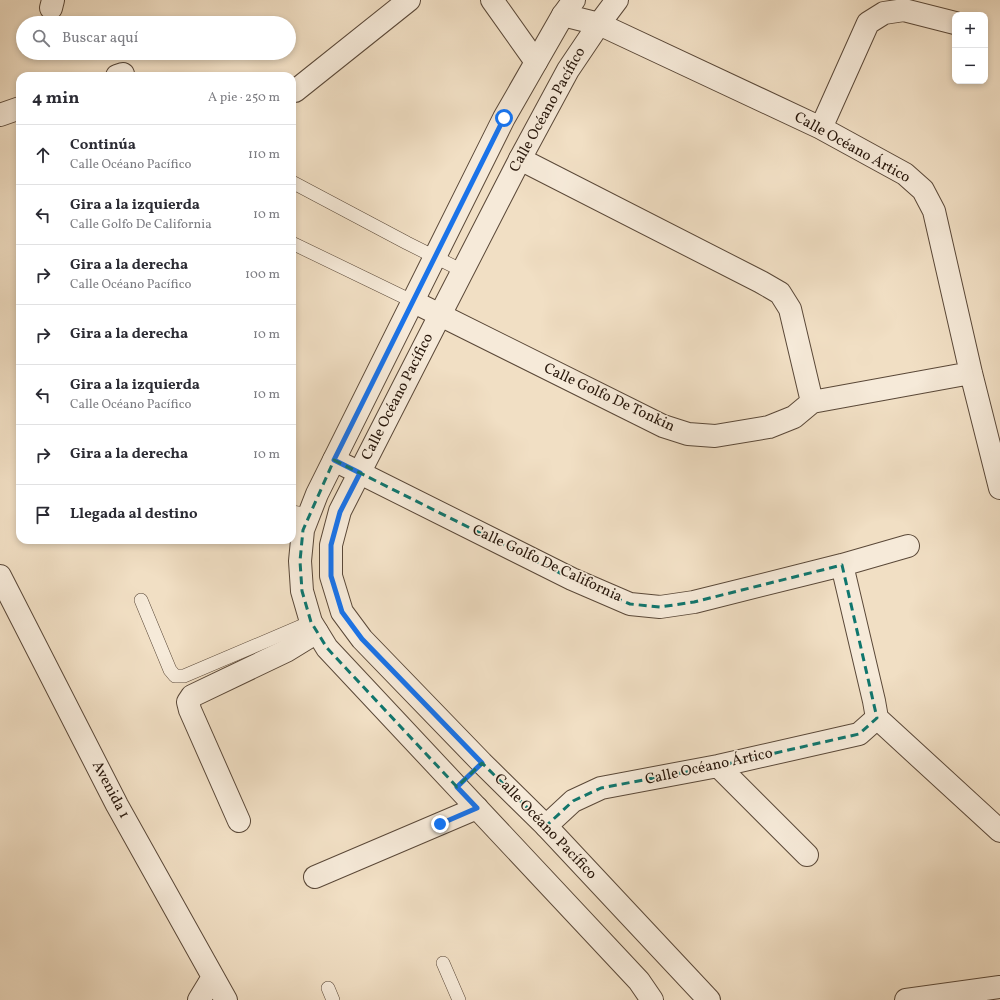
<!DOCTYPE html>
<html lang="es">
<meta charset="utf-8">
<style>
:root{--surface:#fff;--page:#f2f2f3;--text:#2b2b33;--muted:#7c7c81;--line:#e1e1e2}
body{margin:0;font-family:Vollkorn,serif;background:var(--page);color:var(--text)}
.controls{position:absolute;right:12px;top:12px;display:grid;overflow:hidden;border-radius:8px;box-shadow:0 2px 6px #0003}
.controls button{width:36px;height:36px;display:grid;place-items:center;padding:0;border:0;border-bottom:1px solid var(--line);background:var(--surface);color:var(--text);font:20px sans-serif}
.stop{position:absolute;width:12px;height:12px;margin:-9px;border:3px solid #1a73e8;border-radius:50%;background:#fff}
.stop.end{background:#1a73e8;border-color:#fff;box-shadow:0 1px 4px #0008}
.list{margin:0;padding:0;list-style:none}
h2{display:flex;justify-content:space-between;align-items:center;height:52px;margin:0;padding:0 16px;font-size:17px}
h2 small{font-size:13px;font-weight:400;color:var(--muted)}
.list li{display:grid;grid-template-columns:26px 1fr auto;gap:12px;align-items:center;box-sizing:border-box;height:60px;padding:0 16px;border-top:1px solid var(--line)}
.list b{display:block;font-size:15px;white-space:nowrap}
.list p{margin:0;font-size:13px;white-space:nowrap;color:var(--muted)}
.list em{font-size:13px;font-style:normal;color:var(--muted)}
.icon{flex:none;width:22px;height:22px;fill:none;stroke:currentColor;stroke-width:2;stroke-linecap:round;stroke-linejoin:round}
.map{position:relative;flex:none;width:1000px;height:1000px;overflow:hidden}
.search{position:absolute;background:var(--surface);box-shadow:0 2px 6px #0003;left:16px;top:16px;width:280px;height:44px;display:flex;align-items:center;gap:10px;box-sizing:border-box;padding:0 14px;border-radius:22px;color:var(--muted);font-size:15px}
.panel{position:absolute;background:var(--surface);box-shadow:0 2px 6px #0003;left:16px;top:72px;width:280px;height:472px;border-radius:12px}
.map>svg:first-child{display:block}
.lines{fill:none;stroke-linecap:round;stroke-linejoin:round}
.service-casing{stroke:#5a4838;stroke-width:14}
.minor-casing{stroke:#5a4838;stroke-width:24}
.tertiary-casing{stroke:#5a4838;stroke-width:24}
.service{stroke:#f6ead9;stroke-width:13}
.minor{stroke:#f6ead9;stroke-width:22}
.tertiary{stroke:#f6ead9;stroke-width:22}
.route{stroke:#1a73e8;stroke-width:5}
.marked{fill:none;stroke:#0f766e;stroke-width:3;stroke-dasharray:8 5;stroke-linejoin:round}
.labels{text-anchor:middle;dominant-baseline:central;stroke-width:3.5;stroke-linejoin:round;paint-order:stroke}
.street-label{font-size:15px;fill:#27160a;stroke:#f6ead9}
</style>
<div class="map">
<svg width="1000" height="1000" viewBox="0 0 1000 1000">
<rect width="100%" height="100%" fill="#f1dfc4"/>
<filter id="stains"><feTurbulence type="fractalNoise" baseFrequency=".005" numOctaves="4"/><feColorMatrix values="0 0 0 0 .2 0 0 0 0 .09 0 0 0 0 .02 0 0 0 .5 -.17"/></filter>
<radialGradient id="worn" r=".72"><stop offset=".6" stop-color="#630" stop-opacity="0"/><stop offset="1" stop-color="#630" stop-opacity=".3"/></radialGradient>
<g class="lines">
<defs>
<path id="service" d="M292 182 407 243 463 271
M292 243 412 301
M292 512 309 515
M141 600 170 670 175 676H184L311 622
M443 963 459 1000
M328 988 333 1000"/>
<path id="minor" d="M492 0 536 62
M51 8 53 0
M563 15 599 24 821 128 905 174 923 190 934 211 971 373 1000 488
M117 76 123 74
M295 91 409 0
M0 115 20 108
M821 128 868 23 884 13 904 10 955 23
M520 159 761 282 780 293 790 309 812 402
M412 301 663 426 688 434 715 436 769 427 794 417 812 402 971 373
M334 460 572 579 630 604 660 607 694 602 842 565 908 546
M842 565 874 701 877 718
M877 718 1000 831
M718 766 807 855
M239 821 190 710 188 702 192 696 286 651 317 632
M546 826 573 801 601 788 718 766 859 734 877 718
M315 877 477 808
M906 1000 1000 987"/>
<path id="tertiary" d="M574 0 563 15 504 118 317 494 303 530 300 561 302 591 311 622 327 648 639 981 652 1000
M617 0 599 24 568 70 520 159 440 315 340 511 331 545V576L342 612 362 639 482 763 546 826 709 1000
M0 576 117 805 226 1000
M199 1000 213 977"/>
</defs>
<use href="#service" class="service-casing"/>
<use href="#minor" class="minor-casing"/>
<use href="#tertiary" class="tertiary-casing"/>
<use href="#service" class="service"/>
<use href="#minor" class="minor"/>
<use href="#tertiary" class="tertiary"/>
</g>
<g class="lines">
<path class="route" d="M440 824 477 808 457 787 482 763 362 639 342 612 331 576V545L340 512 360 473 334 460 504 118"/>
</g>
<path class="marked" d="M334 460 572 579 630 604 660 607 694 602 842 565 877 718 859 734 718 766 601 788 573 801 546 826 482 763 457 787 327 648 311 622 302 591 300 561 303 530Z"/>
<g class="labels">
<g class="street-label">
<text transform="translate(548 110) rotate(-61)">Calle Océano Pacífico</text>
<text transform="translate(852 148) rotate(29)">Calle Océano Ártico</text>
<text transform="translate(398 397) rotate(-63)">Calle Océano Pacífico</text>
<text transform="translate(609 398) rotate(25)">Calle Golfo De Tonkin</text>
<text transform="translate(547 564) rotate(25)">Calle Golfo De California</text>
<text transform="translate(709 767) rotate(-12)">Calle Océano Ártico</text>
<text transform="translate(110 790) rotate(62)">Avenida 1</text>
<text transform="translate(545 827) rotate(46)">Calle Océano Pacífico</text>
</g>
</g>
<rect width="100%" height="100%" filter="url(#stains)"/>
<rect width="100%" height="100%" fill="url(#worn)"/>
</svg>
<div class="controls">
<button>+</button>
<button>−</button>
</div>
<div class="stop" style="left:504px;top:118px"></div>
<div class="stop end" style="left:440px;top:824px"></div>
<div class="search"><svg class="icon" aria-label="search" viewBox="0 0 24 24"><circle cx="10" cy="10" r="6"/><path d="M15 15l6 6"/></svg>Buscar aquí</div>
<section class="panel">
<h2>4 min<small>A pie · 250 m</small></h2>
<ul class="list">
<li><svg class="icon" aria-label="ahead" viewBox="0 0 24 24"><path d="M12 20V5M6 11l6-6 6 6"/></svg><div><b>Continúa</b><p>Calle Océano Pacífico</p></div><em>110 m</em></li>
<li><svg class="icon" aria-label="left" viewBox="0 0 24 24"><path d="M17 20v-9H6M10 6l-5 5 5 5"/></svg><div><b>Gira a la izquierda</b><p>Calle Golfo De California</p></div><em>10 m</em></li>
<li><svg class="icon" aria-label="right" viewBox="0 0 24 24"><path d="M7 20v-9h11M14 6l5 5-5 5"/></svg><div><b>Gira a la derecha</b><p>Calle Océano Pacífico</p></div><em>100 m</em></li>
<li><svg class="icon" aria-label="right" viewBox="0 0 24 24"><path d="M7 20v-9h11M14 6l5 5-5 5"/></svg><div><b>Gira a la derecha</b></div><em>10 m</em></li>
<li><svg class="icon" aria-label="left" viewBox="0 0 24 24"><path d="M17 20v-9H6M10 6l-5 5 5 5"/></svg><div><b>Gira a la izquierda</b><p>Calle Océano Pacífico</p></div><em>10 m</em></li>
<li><svg class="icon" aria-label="right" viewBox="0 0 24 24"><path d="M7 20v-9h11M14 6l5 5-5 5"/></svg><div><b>Gira a la derecha</b></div><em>10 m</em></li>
<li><svg class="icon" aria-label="arrive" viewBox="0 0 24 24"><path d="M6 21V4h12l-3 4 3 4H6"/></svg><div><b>Llegada al destino</b></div></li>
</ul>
</section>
</div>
